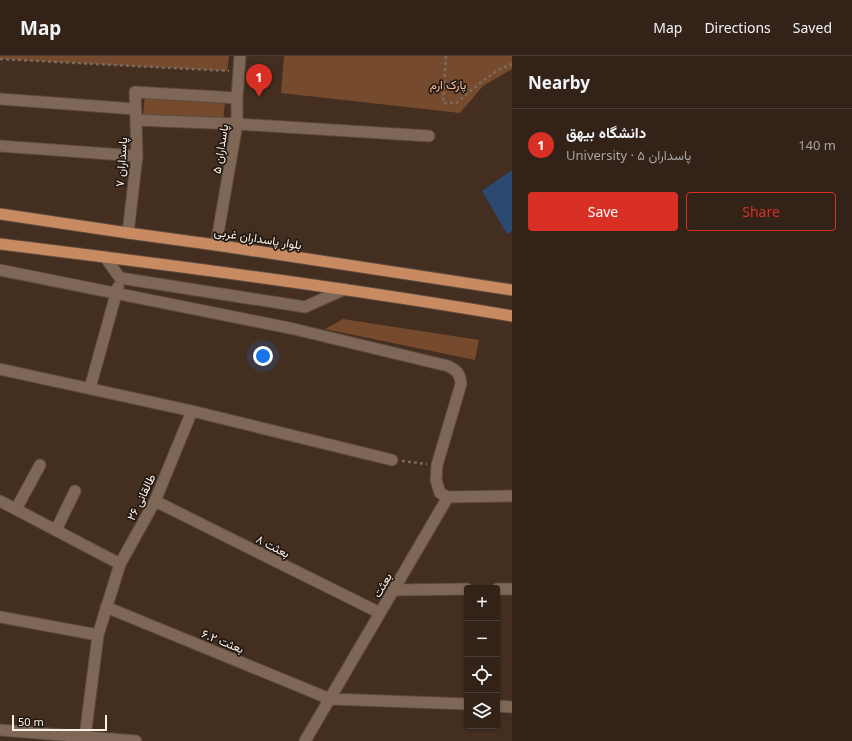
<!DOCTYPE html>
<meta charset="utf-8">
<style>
:root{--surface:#322218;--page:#3a2a21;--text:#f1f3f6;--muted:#a8a4a2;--line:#4d3f37;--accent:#d93025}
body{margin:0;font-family:"Noto Sans",Vazirmatn,sans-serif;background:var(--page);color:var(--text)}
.controls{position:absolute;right:12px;bottom:12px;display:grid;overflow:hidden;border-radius:4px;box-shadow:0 1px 3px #0004}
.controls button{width:36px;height:36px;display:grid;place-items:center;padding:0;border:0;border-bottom:1px solid var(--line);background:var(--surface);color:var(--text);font:20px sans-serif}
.scale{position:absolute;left:12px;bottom:10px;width:95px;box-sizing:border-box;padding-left:4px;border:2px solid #fff1e8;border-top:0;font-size:11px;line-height:14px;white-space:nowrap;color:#fff1e8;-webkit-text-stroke:3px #221913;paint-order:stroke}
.you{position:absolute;left:263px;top:300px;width:14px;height:14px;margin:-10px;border:3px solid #fff;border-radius:50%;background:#1a73e8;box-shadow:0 0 0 6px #1a73e833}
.badge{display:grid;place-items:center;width:26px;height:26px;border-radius:50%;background:var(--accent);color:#fff;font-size:13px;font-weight:700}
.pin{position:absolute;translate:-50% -33px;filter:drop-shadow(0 1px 2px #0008)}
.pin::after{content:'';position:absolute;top:21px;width:14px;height:12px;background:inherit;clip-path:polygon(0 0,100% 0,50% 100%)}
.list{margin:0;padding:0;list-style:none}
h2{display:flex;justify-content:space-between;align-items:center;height:52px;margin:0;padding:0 16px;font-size:17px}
h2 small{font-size:13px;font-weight:400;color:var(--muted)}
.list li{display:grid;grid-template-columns:26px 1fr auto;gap:12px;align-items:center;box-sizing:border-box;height:72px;padding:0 16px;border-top:1px solid var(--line)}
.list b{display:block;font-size:15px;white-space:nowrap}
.list p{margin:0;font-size:13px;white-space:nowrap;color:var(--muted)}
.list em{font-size:13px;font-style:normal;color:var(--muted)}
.actions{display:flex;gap:8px;padding:12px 16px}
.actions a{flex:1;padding:9px 0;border:1px solid var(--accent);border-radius:4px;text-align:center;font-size:14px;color:var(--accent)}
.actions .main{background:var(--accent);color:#fff}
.icon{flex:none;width:22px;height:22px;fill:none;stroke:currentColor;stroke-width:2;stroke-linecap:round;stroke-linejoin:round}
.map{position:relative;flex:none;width:512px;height:685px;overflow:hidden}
header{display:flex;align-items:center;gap:24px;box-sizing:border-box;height:56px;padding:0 20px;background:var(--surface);border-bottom:1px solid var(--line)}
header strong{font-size:19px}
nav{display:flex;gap:22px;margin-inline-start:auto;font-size:14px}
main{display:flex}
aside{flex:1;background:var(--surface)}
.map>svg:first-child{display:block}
.green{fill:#764b2d}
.building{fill:#2c4a71}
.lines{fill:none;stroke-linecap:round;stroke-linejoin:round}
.minor-casing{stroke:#5c4b3f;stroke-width:13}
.primary-casing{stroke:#5c4b3f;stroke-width:13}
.path{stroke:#7c695d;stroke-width:2.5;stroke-dasharray:3 3;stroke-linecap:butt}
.minor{stroke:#7f6758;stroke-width:11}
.primary{stroke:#c88b61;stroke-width:11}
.labels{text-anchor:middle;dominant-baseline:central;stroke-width:3.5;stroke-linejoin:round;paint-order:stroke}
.park-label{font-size:12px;fill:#fcc29c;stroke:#221913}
.street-label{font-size:12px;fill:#fff1e8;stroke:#221913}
</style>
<header>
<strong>Map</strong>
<nav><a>Map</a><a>Directions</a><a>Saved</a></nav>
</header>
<main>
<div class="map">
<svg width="512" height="685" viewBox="0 0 512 685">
<rect width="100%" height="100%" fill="#432e20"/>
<path class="green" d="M0 0H229L227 15 0 3Z
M284 0H512V13L483 30 460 57 281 37Z
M145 39 225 45 223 67 143 60Z
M343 263 479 284 475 304 325 273Z"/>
<path class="building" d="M512 114V175L507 178 482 135Z"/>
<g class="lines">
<defs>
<path id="minor" d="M0 43 135 53
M136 64 237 68 429 80
M0 90 137 100
M128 177 137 100 135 36 237 42
M216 189 237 68V42L240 0
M105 201 120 222 305 251 345 233
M0 214 294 273 448 310C458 315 460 318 461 328L437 409 436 424 440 437 448 441
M0 313 192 355 155 445 120 508 0 445
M90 332 118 231
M192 355 392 404
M448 441 512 440
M155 445 380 557
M16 453 40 409
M56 474 75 435
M497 533H512
M394 534 467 533
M106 551 330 643 467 648
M0 561 98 579
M497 650 512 651
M0 674 136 685
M85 681 98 579 120 508
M305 685 448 441"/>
<path id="primary" d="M0 158 128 177 216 189 512 234
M0 188C171 209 342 231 512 260"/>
</defs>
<use href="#minor" class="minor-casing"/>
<use href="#primary" class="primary-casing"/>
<path class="path" d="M446 0 443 47H456L480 27 498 14 512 8
M0 3 229 15
M402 405 427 408"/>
<use href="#minor" class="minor"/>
<use href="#primary" class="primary"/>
</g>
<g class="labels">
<g class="park-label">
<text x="448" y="28">پارک ارم</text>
</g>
<g class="street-label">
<text transform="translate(220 93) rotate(-81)">پاسداران ۵</text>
<text transform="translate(121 106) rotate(-86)">پاسداران ۷</text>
<text transform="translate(258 182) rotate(9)">بلوار پاسداران غربی</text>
<text transform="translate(141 441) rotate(-64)">طالقانی ۲۶</text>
<text transform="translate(273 490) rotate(27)">بعثت ۸</text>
<text transform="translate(382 529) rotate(-60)">بعثت</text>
<text transform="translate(223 585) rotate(22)">بعثت ۶.۲</text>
</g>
</g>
</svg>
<div class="controls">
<button>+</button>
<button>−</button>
<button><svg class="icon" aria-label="locate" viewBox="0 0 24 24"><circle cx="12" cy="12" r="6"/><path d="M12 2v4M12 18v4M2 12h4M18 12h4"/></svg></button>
<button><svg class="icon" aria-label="layers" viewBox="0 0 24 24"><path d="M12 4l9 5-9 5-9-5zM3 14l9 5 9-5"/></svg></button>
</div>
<div class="scale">50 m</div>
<div class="you"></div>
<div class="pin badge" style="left:259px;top:41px">1</div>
</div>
<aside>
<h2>Nearby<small></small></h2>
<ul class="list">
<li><span class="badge">1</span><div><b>دانشگاه بیهق</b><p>University · پاسداران ۵</p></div><em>140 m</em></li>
</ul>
<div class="actions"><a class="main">Save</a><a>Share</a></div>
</aside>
</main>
